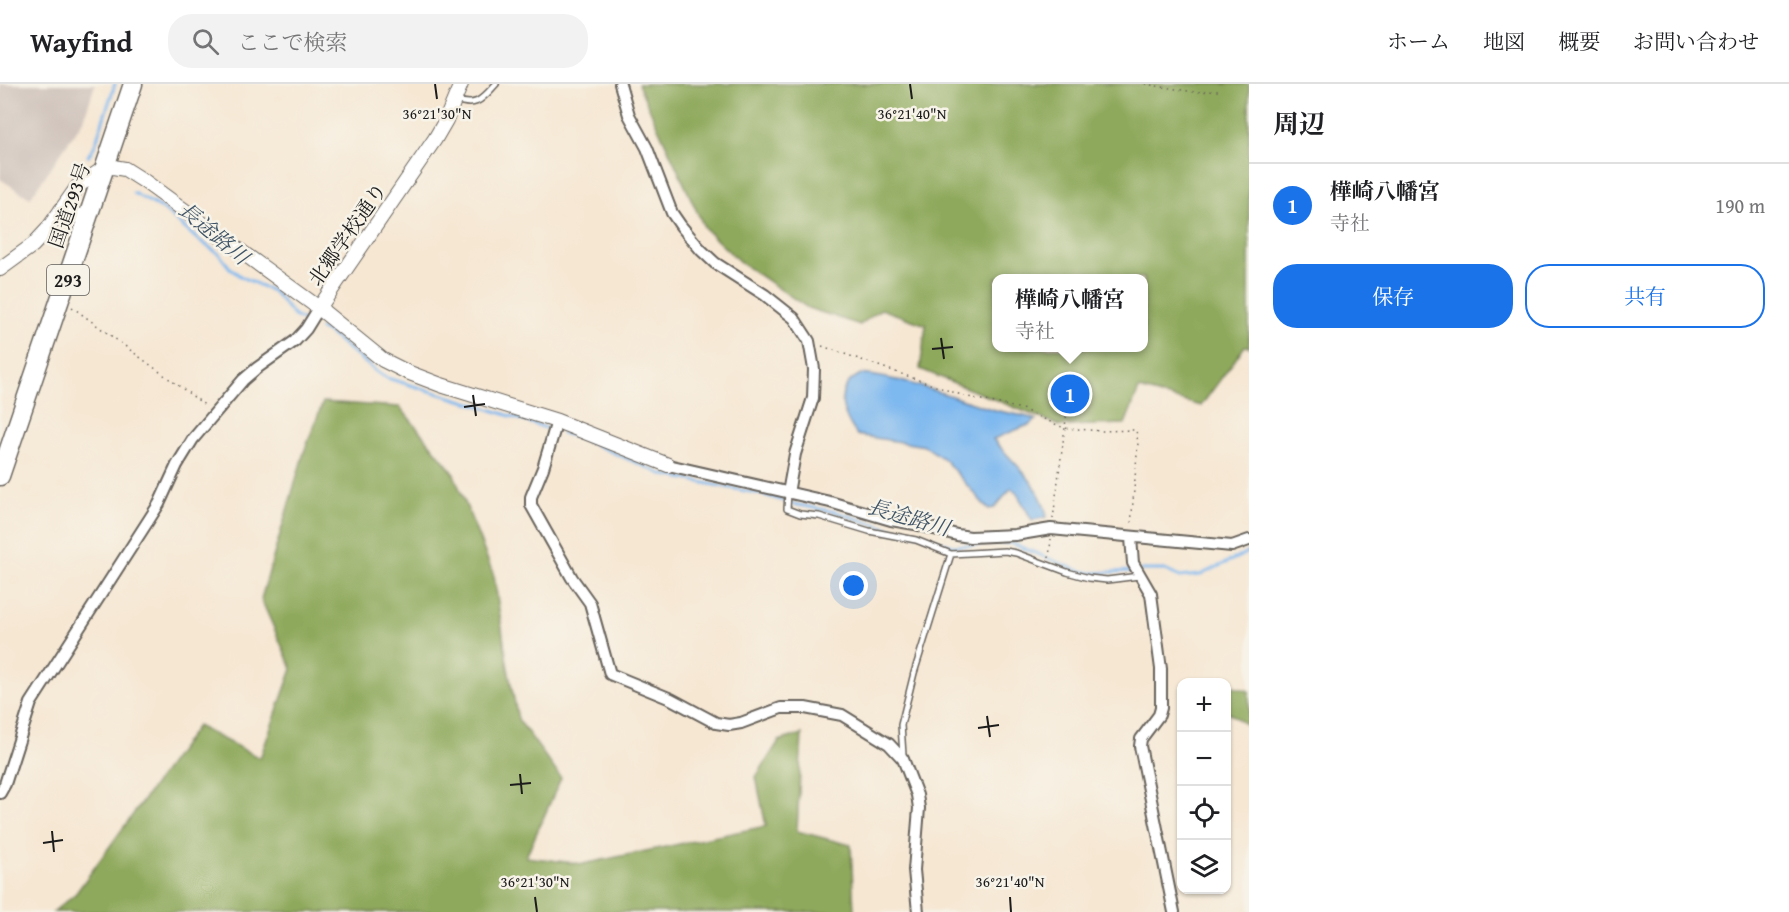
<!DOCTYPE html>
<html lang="ja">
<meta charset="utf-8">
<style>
:root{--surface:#fff;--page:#f2f2f2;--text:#202124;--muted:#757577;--line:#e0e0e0;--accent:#1a73e8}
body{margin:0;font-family:"Gentium Book Plus","Noto Serif JP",serif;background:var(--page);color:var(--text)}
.controls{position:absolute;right:18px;bottom:18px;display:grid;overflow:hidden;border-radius:12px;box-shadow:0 2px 4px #0004}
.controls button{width:54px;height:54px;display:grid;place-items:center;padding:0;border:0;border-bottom:2px solid var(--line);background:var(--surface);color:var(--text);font:30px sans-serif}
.you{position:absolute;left:854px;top:502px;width:21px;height:21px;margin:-15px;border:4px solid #fff;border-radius:50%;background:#1a73e8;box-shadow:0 0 0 9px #1a73e833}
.badge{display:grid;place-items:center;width:39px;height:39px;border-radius:50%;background:var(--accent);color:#fff;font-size:20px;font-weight:700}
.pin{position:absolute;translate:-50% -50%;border:3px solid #fff;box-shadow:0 2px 6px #0006}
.popup{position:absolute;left:992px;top:190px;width:156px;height:78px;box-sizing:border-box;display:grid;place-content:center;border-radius:12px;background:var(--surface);filter:drop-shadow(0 2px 4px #0005);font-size:20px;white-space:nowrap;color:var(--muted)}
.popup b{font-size:22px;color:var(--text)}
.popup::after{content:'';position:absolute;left:50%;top:100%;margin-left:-12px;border:12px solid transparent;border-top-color:var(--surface)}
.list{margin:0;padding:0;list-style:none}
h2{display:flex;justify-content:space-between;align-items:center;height:78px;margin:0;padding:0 24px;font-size:26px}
h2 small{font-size:20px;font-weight:400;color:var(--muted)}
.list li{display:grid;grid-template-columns:39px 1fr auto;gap:18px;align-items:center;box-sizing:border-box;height:84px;padding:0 24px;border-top:2px solid var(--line)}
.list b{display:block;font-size:22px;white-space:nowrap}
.list p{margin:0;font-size:20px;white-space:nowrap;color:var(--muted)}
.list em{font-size:20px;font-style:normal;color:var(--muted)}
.actions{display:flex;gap:12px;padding:18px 24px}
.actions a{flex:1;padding:14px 0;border:2px solid var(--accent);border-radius:24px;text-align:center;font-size:21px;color:var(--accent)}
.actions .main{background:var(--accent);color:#fff}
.icon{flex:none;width:33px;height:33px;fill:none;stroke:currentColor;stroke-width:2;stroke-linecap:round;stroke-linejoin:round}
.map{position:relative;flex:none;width:1249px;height:828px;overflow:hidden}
header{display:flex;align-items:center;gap:36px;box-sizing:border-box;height:84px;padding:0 30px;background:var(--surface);border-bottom:2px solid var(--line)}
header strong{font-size:28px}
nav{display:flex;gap:33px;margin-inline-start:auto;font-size:21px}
.search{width:420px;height:54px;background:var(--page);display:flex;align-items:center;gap:15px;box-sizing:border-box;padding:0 21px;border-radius:24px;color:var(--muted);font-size:22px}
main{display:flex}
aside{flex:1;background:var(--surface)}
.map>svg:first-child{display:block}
.industrial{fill:#cec1ba}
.forest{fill:#8ea95b;stroke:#55623c;stroke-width:1.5;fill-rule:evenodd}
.water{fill:#7db8ef;stroke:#4c6a86;stroke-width:1.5}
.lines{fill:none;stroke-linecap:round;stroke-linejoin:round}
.stream{stroke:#7db8ef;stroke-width:3}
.service-casing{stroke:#68635c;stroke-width:8}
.minor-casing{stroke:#68635c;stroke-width:14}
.tertiary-casing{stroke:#68635c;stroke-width:16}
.trunk-casing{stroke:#68635c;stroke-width:21}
.path{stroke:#68635c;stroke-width:1.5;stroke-dasharray:1.5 4.5;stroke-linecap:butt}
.service{stroke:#fff;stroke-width:5}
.minor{stroke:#fff;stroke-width:10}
.tertiary{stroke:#fff;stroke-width:14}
.trunk{stroke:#fff;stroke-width:18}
.ticks{fill:none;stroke:#1c1c1c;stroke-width:2}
.labels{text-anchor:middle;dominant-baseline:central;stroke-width:5;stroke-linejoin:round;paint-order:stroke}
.shield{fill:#f7f3e8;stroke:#5e5c59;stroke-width:1.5}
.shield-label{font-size:18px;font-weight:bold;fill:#1c1c1c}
.street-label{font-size:20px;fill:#1c1c1c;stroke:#f7f3e8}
.water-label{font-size:21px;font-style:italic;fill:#3e5366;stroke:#f7f3e8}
.ticks-label{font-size:15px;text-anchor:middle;fill:#1c1c1c;stroke:#f7f3e8;stroke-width:5;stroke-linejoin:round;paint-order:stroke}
</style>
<header>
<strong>Wayfind</strong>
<div class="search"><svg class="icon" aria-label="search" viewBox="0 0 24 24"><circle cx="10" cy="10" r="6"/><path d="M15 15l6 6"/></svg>ここで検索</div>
<nav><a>ホーム</a><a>地図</a><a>概要</a><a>お問い合わせ</a></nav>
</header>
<main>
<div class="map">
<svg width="1249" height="828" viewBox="0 0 1249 828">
<rect width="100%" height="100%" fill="#f7f3e8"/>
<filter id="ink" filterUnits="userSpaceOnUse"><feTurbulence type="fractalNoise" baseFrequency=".0167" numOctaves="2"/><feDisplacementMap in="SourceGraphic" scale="12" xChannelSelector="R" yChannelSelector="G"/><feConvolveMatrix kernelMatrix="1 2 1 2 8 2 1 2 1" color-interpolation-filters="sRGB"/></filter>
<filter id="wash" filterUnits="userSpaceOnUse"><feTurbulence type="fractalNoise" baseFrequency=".008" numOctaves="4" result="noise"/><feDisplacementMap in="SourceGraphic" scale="24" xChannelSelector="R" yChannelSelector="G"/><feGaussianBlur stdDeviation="1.35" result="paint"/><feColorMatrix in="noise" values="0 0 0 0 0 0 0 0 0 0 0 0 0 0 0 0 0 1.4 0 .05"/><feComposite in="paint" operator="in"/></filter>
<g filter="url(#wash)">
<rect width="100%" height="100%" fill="#f6e7d3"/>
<path class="industrial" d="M0 0H95L84 35 30 114 0 95Z"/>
<path class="forest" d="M638 0H1249V263L1245 262 1201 322 1139 305 1125 340 1060 342 920 285 926 241 881 225 860 241 808 224 741 179 705 145ZM996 194H1144V264H996Z
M323 318 400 323 453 388 494 492 508 584 518 635 561 694 526 773 583 780 766 742 756 693 779 657 802 650 797 747 851 761 854 828H53L76 809 197 642 260 674 292 585 261 515 304 368Z
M1226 600 1249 607V643L1227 627Z"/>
<path class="water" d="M861 290C908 295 951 313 995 326 1009 330 1023 330 1036 336L1031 340 993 355C1014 380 1041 399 1047 433L1032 436 1016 408 1011 404 995 424 988 425 945 376 925 362 857 351C842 330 831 305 861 290Z"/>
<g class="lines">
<path class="stream" d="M88 72 95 61 115 0
M133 109 163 125 196 154 219 170 230 184 240 192 274 208 294 232 302 236
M320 245 329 249 378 289 387 294 480 322 546 344
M562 349 584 356 664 391 761 410 793 420 836 428 897 447 920 450 952 462 1011 459 1077 486 1092 489 1134 487
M1141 486H1165L1180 493 1200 491 1249 468"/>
</g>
</g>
<g filter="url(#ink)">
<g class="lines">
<defs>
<path id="service" d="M455 16C477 24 482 15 496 0
M788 409 787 425 800 430 819 432 869 447 916 456 951 470 1005 467 1016 469 1067 488 1089 494 1107 496 1139 492
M903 671 901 641 914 589 951 470"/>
<path id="minor" d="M620 0 629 31 647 64 672 129 681 142 701 166 715 179 765 211 794 234 809 257 814 285 813 314 795 370 788 409
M557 337 543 384 531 413V421L572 494 590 519 610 590 671 615 716 639 729 641 741 639 781 624H805L842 631 889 660 903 675 917 711 919 724 914 786 918 828
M668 381 830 418 891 436 915 440 957 451 970 453 1015 451 1051 445 1232 462 1249 456
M1131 454 1133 479 1151 510 1161 585V624L1159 631 1141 655 1140 662 1174 828
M0 709 5 700 31 619 159 420 177 381 193 355 243 296 257 284 295 257 306 245 319 224"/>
<path id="tertiary" d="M61 126C74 128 80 130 86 141
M0 185 33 161 47 146 78 102 107 82 125 85 144 97 319 224 435 55 446 36 461 0
M319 224 383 276 407 288 441 301 557 337 668 381"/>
<path id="trunk" d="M0 392 133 0"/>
</defs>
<use href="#service" class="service-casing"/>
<use href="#minor" class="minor-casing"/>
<use href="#tertiary" class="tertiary-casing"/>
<use href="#trunk" class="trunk-casing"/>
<path class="path" d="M1145 0 1194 8 1218 7
M72 223 206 322
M822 262 964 312 1022 325 1064 344 1102 347 1136 346 1138 359 1131 441
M1053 435 1068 320
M1049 474 1051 455"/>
<use href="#service" class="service"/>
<use href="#minor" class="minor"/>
<use href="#tertiary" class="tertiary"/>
<use href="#trunk" class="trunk"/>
</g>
</g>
<path class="ticks" d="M435 0 437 15M910 0 912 15M941 254 944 275M932 265 953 263M473 311 476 332M464 323 485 320M987 632 990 653M978 644 999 641M520 690 522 710M510 701 531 699M52 747 54 768M43 759 63 756M535 813 537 828M1010 813 1011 828"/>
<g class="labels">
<rect class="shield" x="47" y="181" width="42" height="30" rx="4.5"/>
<g class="shield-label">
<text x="68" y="196">293</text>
</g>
<g class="street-label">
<text transform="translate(69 121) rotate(-71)">国道293号</text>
<text transform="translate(347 150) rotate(-55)">北郷学校通り</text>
</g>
<g class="water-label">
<text transform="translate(214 149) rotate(40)">長途路川</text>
<text transform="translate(909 433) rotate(16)">長途路川</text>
</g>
</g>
<g class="ticks-label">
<text x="437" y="35">36°21'30"N</text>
<text x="912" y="35">36°21'40"N</text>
<text x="535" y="803">36°21'30"N</text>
<text x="1010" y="803">36°21'40"N</text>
</g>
</svg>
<div class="controls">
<button>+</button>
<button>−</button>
<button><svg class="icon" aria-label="locate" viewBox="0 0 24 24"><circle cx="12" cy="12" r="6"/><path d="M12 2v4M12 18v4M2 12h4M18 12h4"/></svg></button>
<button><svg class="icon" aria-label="layers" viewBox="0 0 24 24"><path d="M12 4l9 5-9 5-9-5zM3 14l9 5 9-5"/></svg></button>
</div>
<div class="you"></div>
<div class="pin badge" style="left:1070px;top:310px">1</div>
<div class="popup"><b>樺崎八幡宮</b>寺社</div>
</div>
<aside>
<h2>周辺<small></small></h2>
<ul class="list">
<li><span class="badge">1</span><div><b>樺崎八幡宮</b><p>寺社</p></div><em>190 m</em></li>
</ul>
<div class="actions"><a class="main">保存</a><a>共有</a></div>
</aside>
</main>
